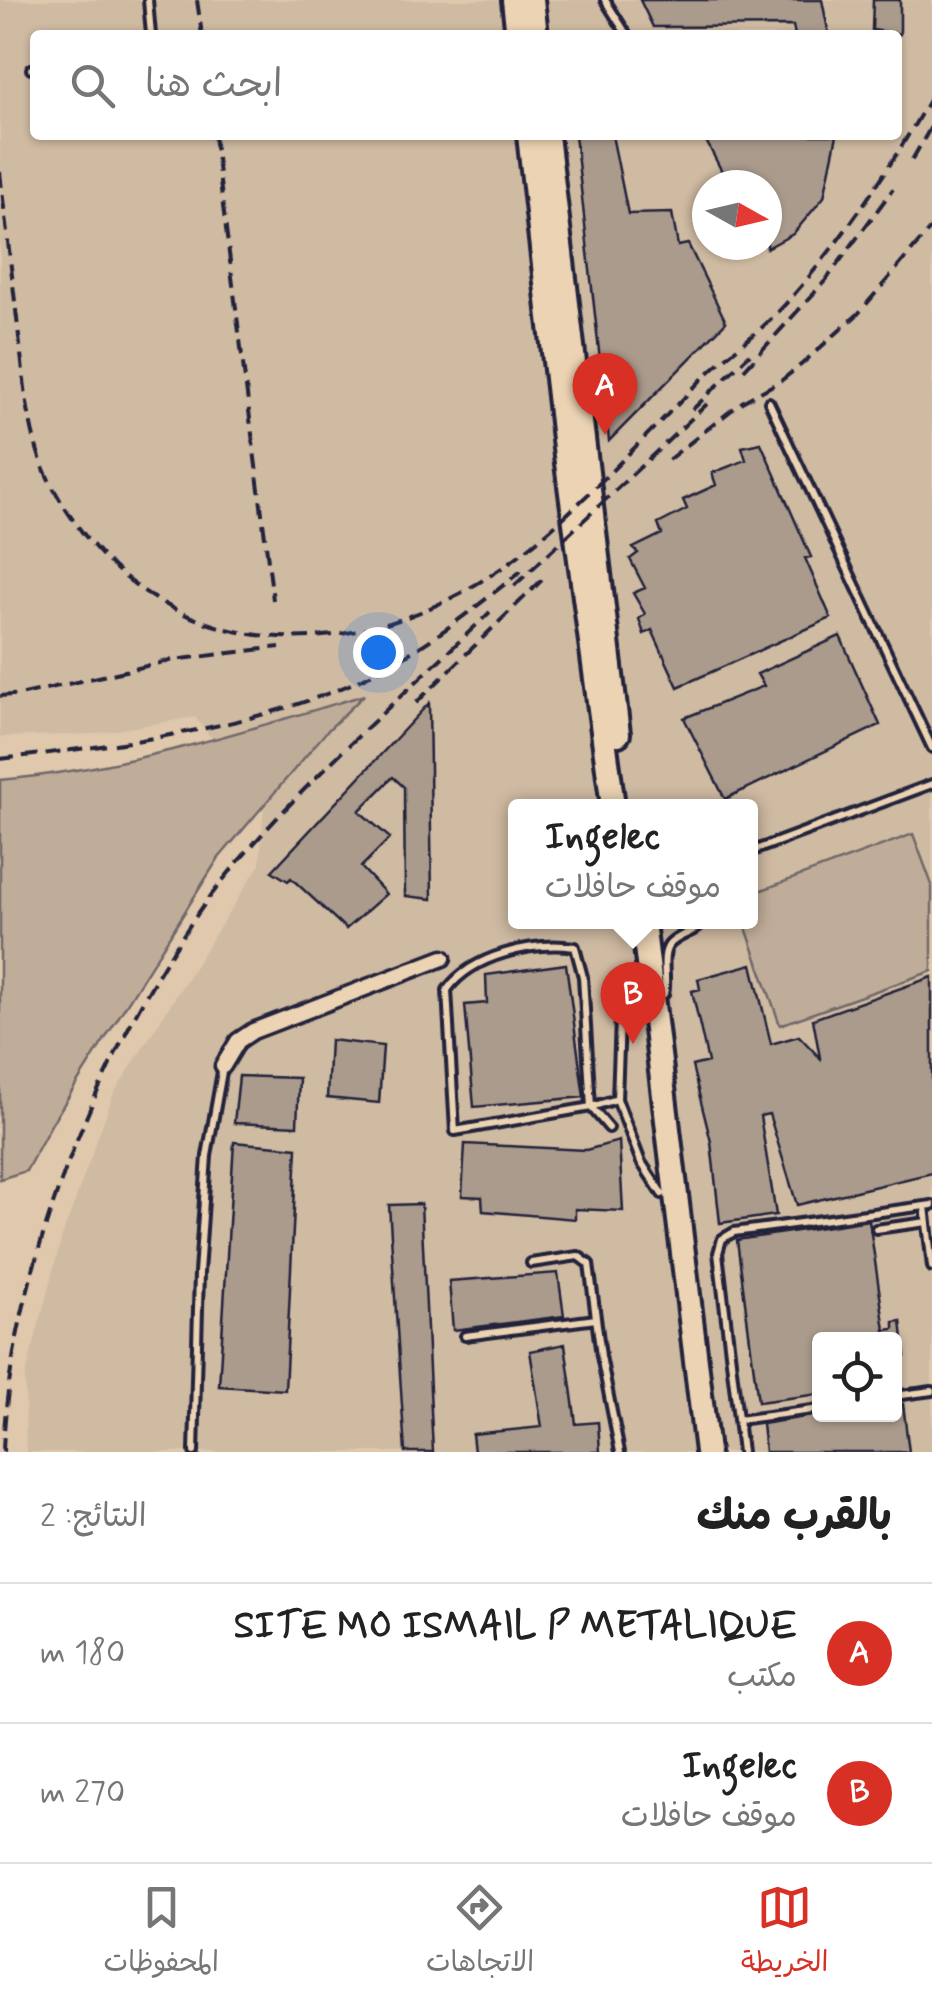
<!DOCTYPE html>
<html lang="ar">
<meta charset="utf-8">
<style>
:root{--surface:#fff;--page:#f6f6f6;--text:#222;--muted:#767676;--line:#e0e0e0;--accent:#d93025}
body{margin:0;font-family:Mynerve,"Playpen Sans Arabic",sans-serif;background:var(--page);color:var(--text);direction:rtl}
.controls{position:absolute;right:30px;bottom:30px;display:grid;overflow:hidden;border-radius:10px;box-shadow:0 2px 8px #0004}
.controls button{width:90px;height:90px;display:grid;place-items:center;padding:0;border:0;border-bottom:2px solid var(--line);background:var(--surface);color:var(--text);font:50px sans-serif}
.compass{position:absolute;left:692px;top:170px;width:90px;height:90px;border-radius:50%;background:var(--surface);box-shadow:0 2px 8px #0004;rotate:98deg}
.you{position:absolute;left:378px;top:652px;width:35px;height:35px;margin:-25px;border:8px solid #fff;border-radius:50%;background:#1a73e8;box-shadow:0 0 0 15px #1a73e833}
.badge{display:grid;place-items:center;width:65px;height:65px;border-radius:50%;background:var(--accent);color:#fff;font-size:32px;font-weight:700}
.pin{position:absolute;translate:-50% -82px;filter:drop-shadow(0 2px 5px #0008)}
.pin::after{content:'';position:absolute;top:52px;width:35px;height:30px;background:inherit;clip-path:polygon(0 0,100% 0,50% 100%)}
.popup{position:absolute;left:508px;top:799px;width:250px;height:130px;box-sizing:border-box;display:grid;place-content:center;border-radius:10px;background:var(--surface);filter:drop-shadow(0 2px 8px #0005);font-size:32px;white-space:nowrap;color:var(--muted)}
.popup b{font-size:38px;color:var(--text)}
.popup::after{content:'';position:absolute;left:50%;top:100%;margin-left:-20px;border:20px solid transparent;border-top-color:var(--surface)}
.list{margin:0;padding:0;list-style:none}
h2{display:flex;justify-content:space-between;align-items:center;height:130px;margin:0;padding:0 40px;font-size:42px}
h2 small{font-size:32px;font-weight:400;color:var(--muted)}
.list li{display:grid;grid-template-columns:65px 1fr auto;gap:30px;align-items:center;box-sizing:border-box;height:140px;padding:0 40px;border-top:2px solid var(--line)}
.list b{display:block;font-size:38px;white-space:nowrap}
.list p{margin:0;font-size:32px;white-space:nowrap;color:var(--muted)}
.list em{font-size:32px;font-style:normal;color:var(--muted)}
.icon{flex:none;width:55px;height:55px;fill:none;stroke:currentColor;stroke-width:2;stroke-linecap:round;stroke-linejoin:round}
.map{position:relative;flex:none;width:932px;height:1452px;overflow:hidden;direction:ltr}
.search{position:absolute;background:var(--surface);box-shadow:0 2px 8px #0004;left:30px;right:30px;top:30px;height:110px;display:flex;align-items:center;gap:25px;box-sizing:border-box;padding:0 35px;border-radius:10px;color:var(--muted);font-size:38px}
.sheet{height:410px;background:var(--surface)}
nav{display:flex;justify-content:space-around;align-items:center;box-sizing:border-box;height:140px;border-top:2px solid var(--line);background:var(--surface);font-size:28px;color:var(--muted)}
nav a{display:grid;justify-items:center;gap:5px}
nav .on{color:var(--accent)}
.map>svg:first-child{display:block}
.built{fill:#cfbaa2;fill-rule:evenodd}
.green{fill:#c0ad99;stroke:#71686a;stroke-width:2.5}
.building{fill:#aa9b8c;stroke:#22223b;stroke-width:2.5}
.lines{fill:none;stroke-linecap:round;stroke-linejoin:round}
.lane-casing{stroke:#22223b;stroke-width:14}
.street-casing{stroke:#22223b;stroke-width:21}
.primary-casing{stroke:#22223b;stroke-width:30}
.lane{stroke:#ebd3b3;stroke-width:6}
.street{stroke:#ebd3b3;stroke-width:14}
.primary{stroke:#ebd3b3;stroke-width:22}
.rail{stroke:#22223b;stroke-width:4;stroke-dasharray:15 8;stroke-linecap:butt}
</style>
<div class="map">
<svg width="932" height="1452" viewBox="0 0 932 1452">
<rect width="100%" height="100%" fill="#dfc8ac"/>
<filter id="ink" filterUnits="userSpaceOnUse"><feTurbulence type="fractalNoise" baseFrequency=".01" numOctaves="2"/><feDisplacementMap in="SourceGraphic" scale="20" xChannelSelector="R" yChannelSelector="G"/><feConvolveMatrix kernelMatrix="1 2 1 2 8 2 1 2 1" color-interpolation-filters="sRGB"/></filter>
<g filter="url(#ink)">
<path class="built" d="M0 0H932V1452H26L25 1378 61 1240 113 1095 260 864 264 804 195 717 93 734 0 737ZM35 35H897V135H35ZM707 185H767V245H707ZM516 806H750V922H516ZM820 1340H894V1414H820Z"/>
<path class="green" d="M364 695 327 731 218 859 52 1123 26 1171 0 1179V780C125 769 245 731 364 695Z
M913 834 932 885V971L780 1025 744 922H750L751 894Z"/>
<path class="building" d="M640 0H822L829 35H795L793 26 653 27Z
M873 0H900V34L872 30Z
M575 135H612L628 214 672 213 678 246 688 244 726 322 609 441Z
M703 135H837L824 197 793 234 767 248V185H729Z
M761 443 811 557 805 558 831 618 678 687 652 630 644 634 639 619 645 614 633 593 645 588 630 559 638 553 633 548 662 534 658 524 687 509 683 500 716 485 712 473 746 460 742 447Z
M840 636 880 725 725 799 684 718 764 686 757 674Z
M429 703 432 899 405 896 404 787 393 777 359 811 390 838 361 867 386 894 346 929 291 878 288 881 272 871Z
M566 964 584 1097 474 1107 465 1005 487 1003 486 975Z
M752 964 771 1044 799 1036 820 1058 813 1019 932 977V1173L797 1205 769 1114 760 1116 776 1215 720 1223 711 1142 692 1066 708 1062 692 991 700 989 698 979Z
M330 1040 383 1046 379 1103 327 1098Z
M239 1076 299 1078 297 1126 234 1123Z
M619 1141 623 1211 575 1209V1219L483 1211 482 1197 462 1196 465 1144 586 1150Z
M234 1142 297 1148 285 1390 219 1386Z
M421 1204 433 1452H405L389 1205Z
M869 1220 885 1330 894 1329V1322L901 1321 905 1356 894 1357V1340H820V1394L758 1402 737 1240Z
M558 1273 564 1316 453 1330 449 1281Z
M565 1344 576 1424 598 1422 600 1452H474L472 1434 542 1427 530 1351Z
M903 1404 909 1452H765L762 1424 824 1414H894V1405Z"/>
<g class="lines">
<defs>
<path id="lane" d="M148 0 151 35
M605 0 627 35
M31 69H35
M769 402 932 748
M750 852 932 784
M638 989 629 999 620 1019 617 1099 641 1162 662 1194
M659 994H664C668 980 660 957 669 945 678 934 694 934 702 922
M609 1128 591 1107 583 977 575 947C534 941 472 955 447 990L455 1131 591 1107 617 1099
M925 1206 932 1267
M876 1229 927 1222
M531 1263 578 1256 589 1264 601 1356 620 1452
M465 1336 596 1319
M894 1396 932 1391
M738 1420 820 1409
M194 1452 199 1273 207 1156 223 1066
M742 1452 718 1253 722 1239 734 1232 932 1205"/>
<path id="street" d="M223 1066 238 1041 253 1031 443 958"/>
<path id="primary" d="M514 0 518 35
M532 0 536 35
M529 135 565 448 613 806
M547 135 618 734
M643 922 707 1452"/>
</defs>
<use href="#lane" class="lane-casing"/>
<use href="#street" class="street-casing"/>
<use href="#primary" class="primary-casing"/>
<use href="#lane" class="lane"/>
<use href="#street" class="street"/>
<use href="#primary" class="primary"/>
<path class="rail" d="M197 0 202 35
M214 135 273 600
M912 160 932 125
M0 172C6 227 13 282 19 337 25 386 28 440 51 484 145 659 334 677 491 575 554 535 621 460 675 407 689 393 703 377 718 364 739 346 761 330 780 310 840 245 888 171 932 95
M744 370 826 280 893 189
M692 410 750 354
M668 460 742 402 782 380 802 364 858 314 932 227
M514 586 707 404
M0 696 24 694 173 660 280 647
M416 703 545 577
M0 759C123 744 282 726 391 664 438 638 480 604 521 571
M3 1452C9 1269 109 1023 223 880 302 782 400 699 490 612"/>
</g>
</g>
</svg>
<div class="controls">
<button><svg class="icon" aria-label="locate" viewBox="0 0 24 24"><circle cx="12" cy="12" r="6"/><path d="M12 2v4M12 18v4M2 12h4M18 12h4"/></svg></button>
</div>
<svg class="compass" viewBox="-18 -18 36 36"><path d="M0-13l5 13h-10z" fill="#e53935"/><path d="M0 13l5-13h-10z" fill="#767676"/></svg>
<div class="you"></div>
<div class="pin badge" style="left:605px;top:435px">A</div>
<div class="pin badge" style="left:633px;top:1044px">B</div>
<div class="popup"><b>Ingelec</b>موقف حافلات</div>
<div class="search"><svg class="icon" aria-label="search" viewBox="0 0 24 24"><circle cx="10" cy="10" r="6"/><path d="M15 15l6 6"/></svg>ابحث هنا</div>
</div>
<section class="sheet">
<h2>بالقرب منك<small>النتائج: 2</small></h2>
<ul class="list">
<li><span class="badge">A</span><div><b>SITE MO ISMAIL P METALIQUE</b><p>مكتب</p></div><em>180 m</em></li>
<li><span class="badge">B</span><div><b>Ingelec</b><p>موقف حافلات</p></div><em>270 m</em></li>
</ul>
</section>
<nav>
<a class="on"><svg class="icon" aria-label="map" viewBox="0 0 24 24"><path d="M3 6l6-2 6 2 6-2v14l-6 2-6-2-6 2zM9 4v14M15 6v14"/></svg>الخريطة</a>
<a><svg class="icon" aria-label="directions" viewBox="0 0 24 24"><path d="M12 3l9 9-9 9-9-9zM9 14v-3h6M13 9l2 2-2 2"/></svg>الاتجاهات</a>
<a><svg class="icon" aria-label="saved" viewBox="0 0 24 24"><path d="M7 4h10v16l-5-4-5 4z"/></svg>المحفوظات</a>
</nav>
